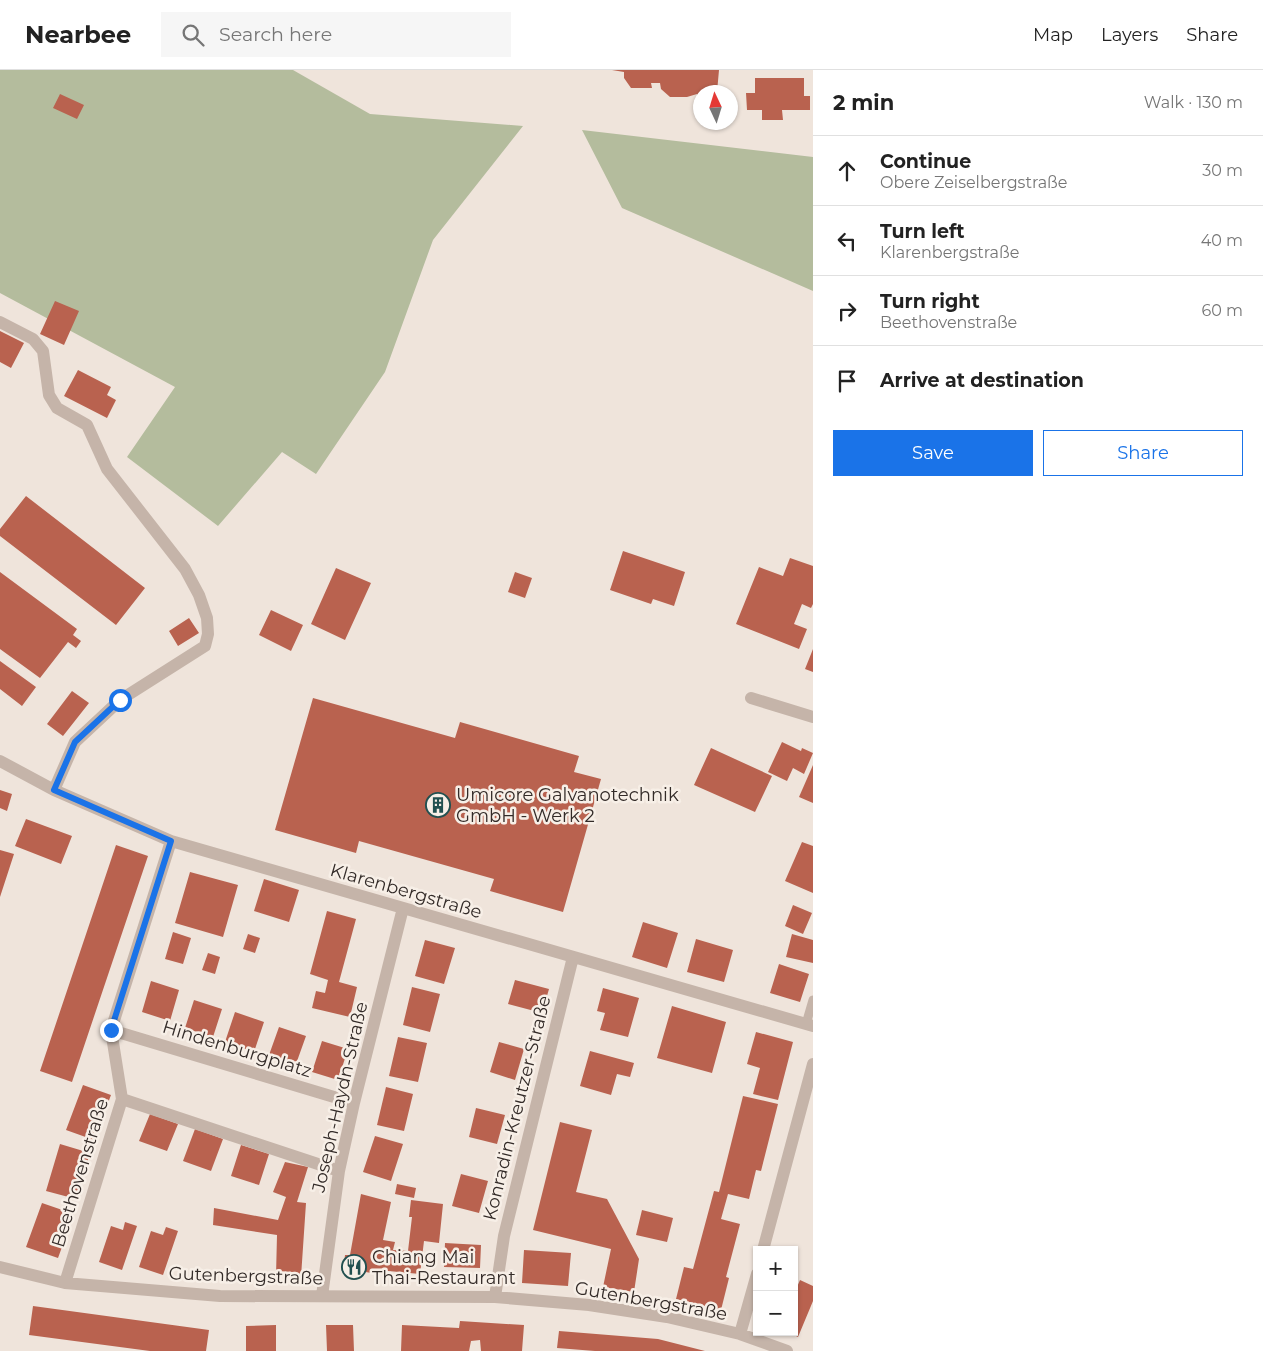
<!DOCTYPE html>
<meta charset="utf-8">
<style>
:root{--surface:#fff;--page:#f6f6f6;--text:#222;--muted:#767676;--line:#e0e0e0;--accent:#1a73e8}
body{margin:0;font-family:Montserrat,sans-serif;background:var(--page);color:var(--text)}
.controls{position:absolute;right:15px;bottom:15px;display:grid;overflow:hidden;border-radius:0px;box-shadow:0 1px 4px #0004}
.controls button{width:45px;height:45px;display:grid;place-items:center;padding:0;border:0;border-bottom:1px solid var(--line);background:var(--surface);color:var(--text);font:25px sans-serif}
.compass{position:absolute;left:693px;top:15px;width:45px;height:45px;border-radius:50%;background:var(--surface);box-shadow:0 1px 4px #0004;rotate:356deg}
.stop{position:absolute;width:15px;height:15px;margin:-11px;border:4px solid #1a73e8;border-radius:50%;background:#fff}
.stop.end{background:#1a73e8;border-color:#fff;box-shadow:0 1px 5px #0008}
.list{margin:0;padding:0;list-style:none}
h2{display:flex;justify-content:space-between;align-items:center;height:65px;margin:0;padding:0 20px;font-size:21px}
h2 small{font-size:16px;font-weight:400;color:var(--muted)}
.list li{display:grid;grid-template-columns:32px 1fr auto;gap:15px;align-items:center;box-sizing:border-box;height:70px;padding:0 20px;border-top:1px solid var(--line)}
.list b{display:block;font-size:19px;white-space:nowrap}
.list p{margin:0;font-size:16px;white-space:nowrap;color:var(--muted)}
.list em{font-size:16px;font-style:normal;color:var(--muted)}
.actions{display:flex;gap:10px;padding:15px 20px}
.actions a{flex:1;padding:11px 0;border:1px solid var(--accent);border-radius:0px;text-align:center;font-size:18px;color:var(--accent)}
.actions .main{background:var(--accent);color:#fff}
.icon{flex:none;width:28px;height:28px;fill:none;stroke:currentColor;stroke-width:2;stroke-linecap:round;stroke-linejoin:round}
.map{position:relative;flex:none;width:813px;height:1281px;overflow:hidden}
header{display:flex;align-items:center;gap:30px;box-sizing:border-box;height:70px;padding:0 25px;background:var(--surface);border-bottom:1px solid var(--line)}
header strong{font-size:24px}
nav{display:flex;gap:28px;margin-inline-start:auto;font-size:18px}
.search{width:350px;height:45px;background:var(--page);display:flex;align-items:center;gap:12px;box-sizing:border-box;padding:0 18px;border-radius:0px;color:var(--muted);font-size:19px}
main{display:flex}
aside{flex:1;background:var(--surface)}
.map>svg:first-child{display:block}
.green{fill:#b4bc9d}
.building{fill:#b9624f}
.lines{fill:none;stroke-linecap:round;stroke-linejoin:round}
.service{stroke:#c5b4a9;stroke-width:9}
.minor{stroke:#c5b4a9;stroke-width:12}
.route{stroke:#1a73e8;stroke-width:6}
.labels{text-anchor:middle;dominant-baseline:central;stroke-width:5;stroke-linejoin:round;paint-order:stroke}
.poi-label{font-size:18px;fill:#332b28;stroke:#f7efe7;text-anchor:start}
.street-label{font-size:18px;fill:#332b28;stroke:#f7efe7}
</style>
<header>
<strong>Nearbee</strong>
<div class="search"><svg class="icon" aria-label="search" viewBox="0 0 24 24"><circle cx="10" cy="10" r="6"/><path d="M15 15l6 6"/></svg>Search here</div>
<nav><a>Map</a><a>Layers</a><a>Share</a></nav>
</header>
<main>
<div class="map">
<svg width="813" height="1281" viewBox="0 0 813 1281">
<rect width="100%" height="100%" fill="#efe4db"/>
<path class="green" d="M0 0H293L370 44 523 56 433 170 385 302 316 404 282 382 218 456 127 387 175 317 0 223Z
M582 60 813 87V221L622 138Z"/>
<path class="building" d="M612 0H719L717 22H700V31L697 24 687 27H670L661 19 660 13H651L652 18H631L624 8V2Z
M755 8H804V26H810V40H782L783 50H762V40H747L746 23H755Z
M60 24 84 35 77 49 53 38Z
M55 231 79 241 64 275 40 264Z
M0 261 24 273 11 298 0 292Z
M78 300 111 317 107 325 116 330 107 348 64 326Z
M26 426 145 518 116 555 0 466V459Z
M623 481 685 502 674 536 653 529 651 534 610 520Z
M790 488 813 496V534L811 538 802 534 794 554 807 559 799 579 736 554 759 497 783 506Z
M336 498 371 513 345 570 311 554Z
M0 502 77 559 73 565 81 571 76 578 68 572 40 608 0 579Z
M515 502 532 508 525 528 508 522Z
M271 540 303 555 291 581 259 565Z
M189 548 199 563 178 576 169 561Z
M813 579V602L805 599Z
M0 591 36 617 22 636 0 619Z
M72 621 89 633 63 666 47 654Z
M313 628 455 668 460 652 579 686 574 702 601 709 563 842 490 821 494 809 359 771 356 783 275 760Z
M782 672 801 681 802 678 813 683 804 704 793 698 787 711 768 702Z
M711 678 772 706 755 742 694 715Z
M813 695V733L799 727Z
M0 720 12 724 7 741 0 738Z
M26 749 72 766 61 794 15 776Z
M802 772 813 776V823L785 811Z
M116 775 148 786 72 1012 40 1001Z
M0 780 14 784 0 827Z
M190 802 238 815 223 867 175 853Z
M264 809 299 820 289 852 254 841Z
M793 835 812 843 803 864 785 856Z
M327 841 356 849 339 912 357 917 350 947 312 938 316 921 325 923 328 910 310 904Z
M643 852 678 863 667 898 632 887Z
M173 862 191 868 183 894 165 889Z
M248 864 260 868 255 883 243 879Z
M792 864 813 870V893L786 887Z
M696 869 733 880 724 912 687 902Z
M425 870 455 878 444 914 415 906Z
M208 883 220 887 215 904 202 900Z
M779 894 809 904 800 932 770 923Z
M515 910 549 919 542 943 508 934Z
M151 911 179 920 170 951 142 942Z
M412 917 440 924 430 962 403 955Z
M603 918 639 928 628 967 600 960 605 943 597 941Z
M194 930 222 939 213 967 185 958Z
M672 936 726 952 712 1003 657 988Z
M235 942 264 952 254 982 225 972Z
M279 957 306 966 296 994 269 985Z
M756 962 793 972 778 1030 753 1024 760 998 747 994Z
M398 967 427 973 418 1012 389 1006Z
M322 971 348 979 338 1010 312 1002Z
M499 972 524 979 515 1010 490 1002Z
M590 981 634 993 630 1007 617 1004 611 1025 580 1016Z
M83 1015 111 1025 94 1070 66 1060Z
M386 1017 413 1024 404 1061 377 1055Z
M743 1026 778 1034 761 1101 756 1100 749 1129 728 1124 721 1149 740 1154 726 1207 729 1208 721 1240 676 1229 684 1197 693 1199 714 1121 719 1122Z
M476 1038 505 1045 497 1074 469 1067Z
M150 1044 178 1054 167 1081 139 1071Z
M560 1052 592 1060 576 1122 607 1129 639 1189 634 1222 603 1217 611 1179 533 1160Z
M195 1059 223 1069 211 1101 183 1091Z
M375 1066 403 1074 391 1111 363 1102Z
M60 1074 90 1083 76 1129 46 1121Z
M241 1075 269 1084 259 1115 231 1106Z
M285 1092 308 1097 297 1132 306 1133 301 1207 276 1206 277 1165 213 1155 214 1138 278 1150 286 1127 273 1122Z
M461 1104 488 1111 479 1143 452 1136Z
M397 1114 416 1118 414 1128 395 1124Z
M361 1124 391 1132 383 1170 395 1172 393 1180 408 1181 412 1147H409L411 1130 443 1134 439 1173 424 1171 420 1204 378 1200 377 1204 360 1201V1206L343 1204 345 1185H350Z
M42 1133 74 1144 58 1188 26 1177Z
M642 1140 673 1148 667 1172 636 1165Z
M125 1152 137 1156 122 1200 99 1192 111 1156 123 1160Z
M166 1157 178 1161 163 1205 139 1197 151 1161 163 1165Z
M445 1173 481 1175 480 1198 444 1197Z
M524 1180 571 1183 568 1216 522 1213Z
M800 1210 813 1216V1231L798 1267 788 1262H794V1224Z
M33 1236 209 1260 206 1281H150L29 1265Z
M460 1251 524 1255 522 1281H481L480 1270 471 1271 469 1281H401L402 1255 459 1258Z
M276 1255V1281H246V1256Z
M326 1255H353L354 1281H327Z
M559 1261 658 1269 705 1281H595L557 1278Z"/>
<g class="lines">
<path class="service" d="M806 954 813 930"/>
<path class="minor" d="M0 252 33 269 43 281 49 325 57 338 87 355 107 399 185 499 199 525 207 548 208 564 205 576 120 630 75 672 54 720
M751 628 813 647
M0 691 54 720 171 771 813 956
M111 960 354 1033
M122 1029 339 1101
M763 1180 813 994
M0 1197 65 1213 220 1226 495 1227 589 1235 667 1247 740 1264 787 1281
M65 1213 122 1029 111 960 171 771
M322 1226 339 1101 354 1033 403 838
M495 1227 504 1166 573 887
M740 1264 757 1204"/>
</g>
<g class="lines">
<path class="route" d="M111 960 171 771 54 720 75 672 120 630"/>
</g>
<defs>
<symbol id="building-ring" viewBox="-11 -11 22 22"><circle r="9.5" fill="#f7efe7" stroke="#225050" stroke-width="1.5"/><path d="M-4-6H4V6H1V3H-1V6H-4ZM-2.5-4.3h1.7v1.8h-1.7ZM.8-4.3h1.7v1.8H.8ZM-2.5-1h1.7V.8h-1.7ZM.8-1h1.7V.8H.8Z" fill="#225050"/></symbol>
<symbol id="restaurant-ring" viewBox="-11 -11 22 22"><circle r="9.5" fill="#f7efe7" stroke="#225050" stroke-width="1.5"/><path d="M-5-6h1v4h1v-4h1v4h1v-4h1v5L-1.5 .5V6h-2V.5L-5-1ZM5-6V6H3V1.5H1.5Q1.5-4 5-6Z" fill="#225050"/></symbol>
</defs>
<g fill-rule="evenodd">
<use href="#building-ring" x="424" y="721" width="28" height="28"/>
<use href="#restaurant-ring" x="340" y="1183" width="28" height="28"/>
</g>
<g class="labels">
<g class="poi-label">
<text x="456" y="725">Umicore Galvanotechnik<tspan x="456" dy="21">GmbH - Werk 2</tspan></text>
<text x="372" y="1187">Chiang Mai<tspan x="372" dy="21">Thai-Restaurant</tspan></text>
</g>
<g class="street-label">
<text transform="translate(406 821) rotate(16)">Klarenbergstraße</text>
<text transform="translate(237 979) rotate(17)">Hindenburgplatz</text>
<text transform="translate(340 1027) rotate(-77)">Joseph-Haydn-Straße</text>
<text transform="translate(517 1038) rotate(-76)">Konradin-Kreutzer-Straße</text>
<text transform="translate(80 1103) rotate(-73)">Beethovenstraße</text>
<text transform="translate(246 1206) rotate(2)">Gutenbergstraße</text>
<text transform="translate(651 1231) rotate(10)">Gutenbergstraße</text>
</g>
</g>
</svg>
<div class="controls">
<button>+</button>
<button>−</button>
</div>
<svg class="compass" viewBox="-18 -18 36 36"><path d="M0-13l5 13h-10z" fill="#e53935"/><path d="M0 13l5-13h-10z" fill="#767676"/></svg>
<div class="stop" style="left:120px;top:630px"></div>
<div class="stop end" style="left:111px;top:960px"></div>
</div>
<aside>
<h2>2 min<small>Walk · 130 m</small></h2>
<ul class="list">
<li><svg class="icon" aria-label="ahead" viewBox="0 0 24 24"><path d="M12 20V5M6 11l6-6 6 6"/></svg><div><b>Continue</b><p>Obere Zeiselbergstraße</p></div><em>30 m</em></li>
<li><svg class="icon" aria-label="left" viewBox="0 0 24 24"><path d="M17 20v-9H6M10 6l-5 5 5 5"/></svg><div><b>Turn left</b><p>Klarenbergstraße</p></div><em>40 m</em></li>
<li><svg class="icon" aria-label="right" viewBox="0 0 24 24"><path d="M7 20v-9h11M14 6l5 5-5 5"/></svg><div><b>Turn right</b><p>Beethovenstraße</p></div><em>60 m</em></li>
<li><svg class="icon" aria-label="arrive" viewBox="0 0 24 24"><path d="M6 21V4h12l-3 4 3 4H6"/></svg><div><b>Arrive at destination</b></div></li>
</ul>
<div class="actions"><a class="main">Save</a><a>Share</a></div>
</aside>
</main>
